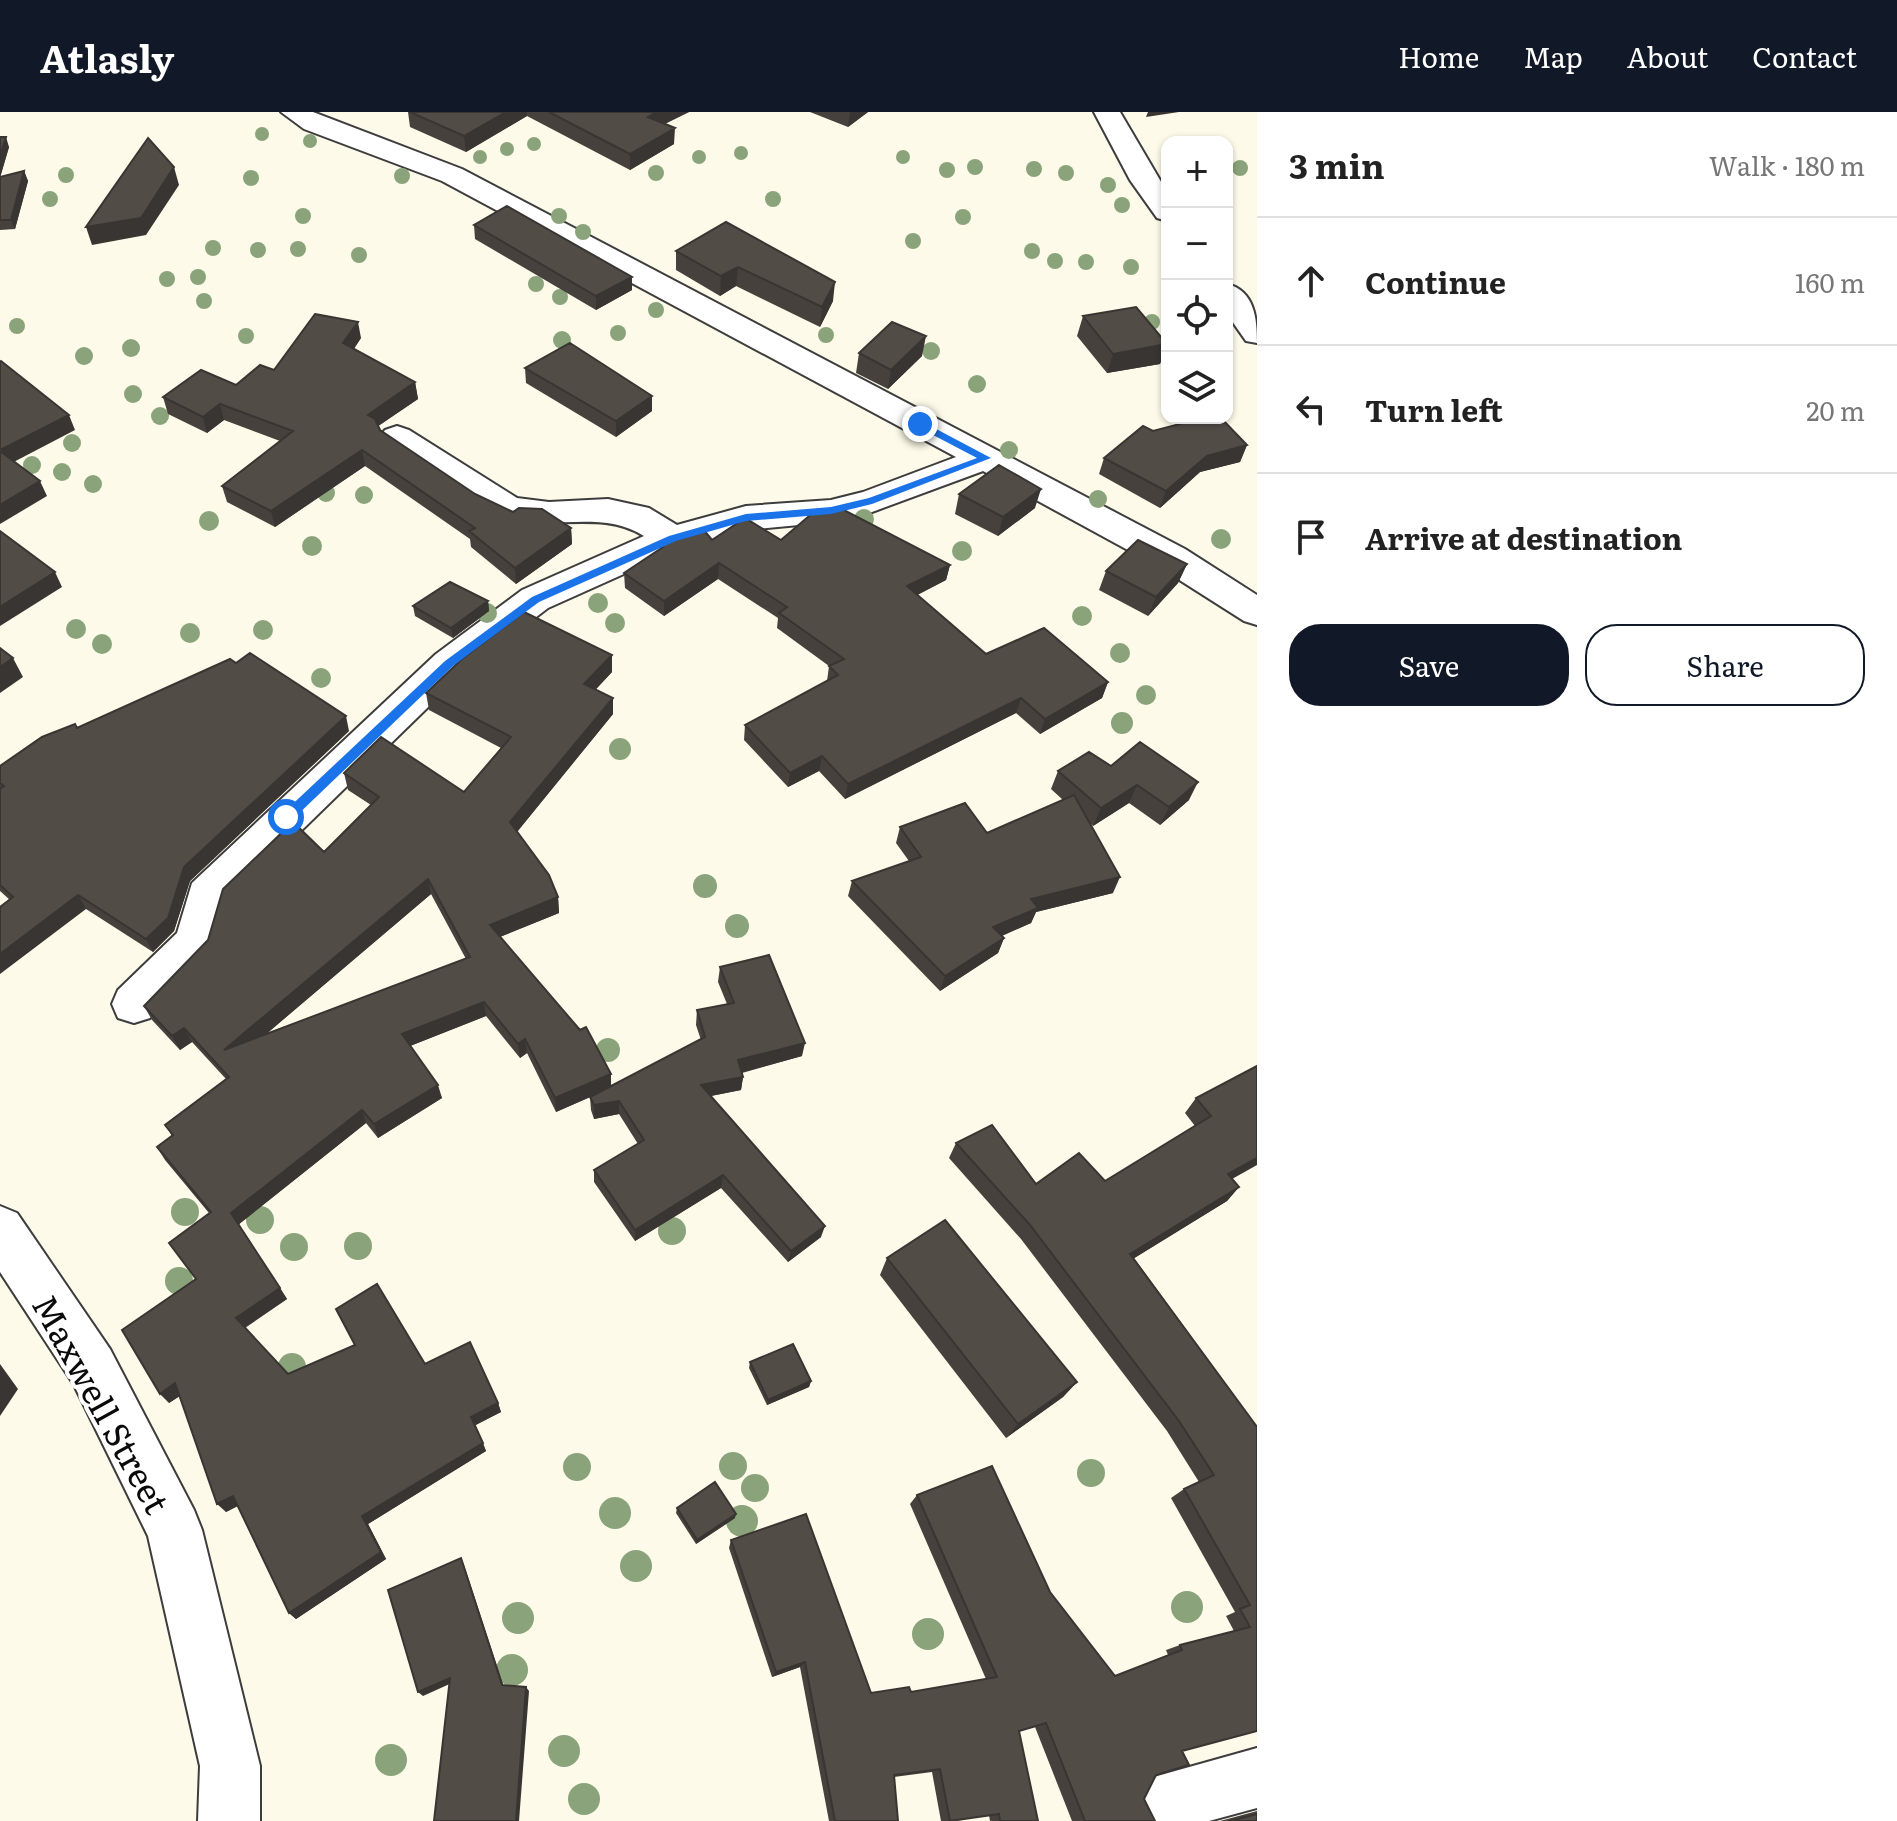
<!DOCTYPE html>
<meta charset="utf-8">
<style>
:root{--surface:#fff;--page:#f6f6f6;--text:#222;--muted:#767676;--line:#e0e0e0;--accent:#111827}
body{margin:0;font-family:Literata,serif;background:var(--page);color:var(--text)}
.controls{position:absolute;right:24px;top:24px;display:grid;overflow:hidden;border-radius:16px;box-shadow:0 2px 6px #0004}
.controls button{width:72px;height:72px;display:grid;place-items:center;padding:0;border:0;border-bottom:2px solid var(--line);background:var(--surface);color:var(--text);font:40px sans-serif}
.stop{position:absolute;width:24px;height:24px;margin:-18px;border:6px solid #1a73e8;border-radius:50%;background:#fff}
.stop.end{background:#1a73e8;border-color:#fff;box-shadow:0 2px 8px #0008}
.list{margin:0;padding:0;list-style:none}
h2{display:flex;justify-content:space-between;align-items:center;height:104px;margin:0;padding:0 32px;font-size:34px}
h2 small{font-size:26px;font-weight:400;color:var(--muted)}
.list li{display:grid;grid-template-columns:52px 1fr auto;gap:24px;align-items:center;box-sizing:border-box;height:128px;padding:0 32px;border-top:2px solid var(--line)}
.list b{display:block;font-size:30px;white-space:nowrap}
.list em{font-size:26px;font-style:normal;color:var(--muted)}
.actions{display:flex;gap:16px;padding:24px 32px}
.actions a{flex:1;padding:18px 0;border:2px solid var(--accent);border-radius:32px;text-align:center;font-size:28px;color:var(--accent)}
.actions .main{background:var(--accent);color:#fff}
.icon{flex:none;width:44px;height:44px;fill:none;stroke:currentColor;stroke-width:2;stroke-linecap:round;stroke-linejoin:round}
.map{position:relative;flex:none;width:1257px;height:1709px;overflow:hidden}
header{display:flex;align-items:center;gap:48px;box-sizing:border-box;height:112px;padding:0 40px;background:var(--accent);color:#fff}
header strong{font-size:38px}
nav{display:flex;gap:44px;margin-inline-start:auto;font-size:28px}
main{display:flex}
aside{flex:1;background:var(--surface)}
.map>svg:first-child{display:block}
.lines{fill:none;stroke-linecap:round;stroke-linejoin:round}
.minor-casing{stroke:#3d3d3d;stroke-width:4}
.minor{fill:#fff;fill-rule:evenodd}
.tree{fill:#8aa37a}
.wall{fill:#47413d;fill-rule:evenodd}
.shaded-wall{fill:#393532}
.building{fill:#524c47;stroke:#393532;stroke-width:2;fill-rule:evenodd}
.route{fill:#1a73e8}
.labels{text-anchor:middle;dominant-baseline:central;stroke-width:8;stroke-linejoin:round;paint-order:stroke}
.near-street-label{font-size:34px;fill:#0a0a0a;stroke:#fff}
</style>
<header>
<strong>Atlasly</strong>
<nav><a>Home</a><a>Map</a><a>About</a><a>Contact</a></nav>
</header>
<main>
<div class="map">
<svg width="1257" height="1709" viewBox="0 0 1257 1709">
<rect width="100%" height="100%" fill="#fdfae9"/>
<g class="lines">
<defs>
<path id="minor" d="M281 0H313L462 57 1185 437 1257 483V513L1244 509 1159 455 983 359 872 400 831 410 746 418 684 435 548 496 462 562 227 791 212 842 150 906 134 911 118 906 112 892 118 878 177 821 192 771 436 542 522 478 644 424C603 398 555 418 506 407 475 400 415 352 385 332L380 325 385 318 397 314 409 318 517 386 549 390 608 387 649 396 677 413 746 394 831 388 863 380 956 345 442 69 304 17Z
M1094 0H1120L1167 80V109L1157 106 1130 68Z
M1227 172C1255 179 1257 207 1257 231L1246 229 1227 202Z
M0 1094 17 1101 110 1237 194 1398 202 1418 260 1654V1709H198L200 1654 148 1424 74 1273 0 1160Z
M1257 1636V1696L1209 1709H1142L1134 1690 1143 1668Z"/>
</defs>
<use href="#minor" class="minor-casing"/>
<use href="#minor" class="minor"/>
</g>
<g class="tree">
<circle cx="262" cy="22" r="7"/>
<circle cx="310" cy="29" r="7"/>
<circle cx="534" cy="32" r="7"/>
<circle cx="507" cy="37" r="7"/>
<circle cx="741" cy="41" r="7"/>
<circle cx="480" cy="45" r="7"/>
<circle cx="699" cy="45" r="7"/>
<circle cx="903" cy="45" r="7"/>
<circle cx="975" cy="55" r="8"/>
<circle cx="1240" cy="56" r="8"/>
<circle cx="1034" cy="57" r="8"/>
<circle cx="947" cy="58" r="8"/>
<circle cx="656" cy="61" r="8"/>
<circle cx="1066" cy="61" r="8"/>
<circle cx="66" cy="63" r="8"/>
<circle cx="402" cy="64" r="8"/>
<circle cx="251" cy="66" r="8"/>
<circle cx="1108" cy="73" r="8"/>
<circle cx="50" cy="87" r="8"/>
<circle cx="773" cy="87" r="8"/>
<circle cx="1122" cy="93" r="8"/>
<circle cx="303" cy="104" r="8"/>
<circle cx="559" cy="104" r="8"/>
<circle cx="963" cy="105" r="8"/>
<circle cx="583" cy="120" r="8"/>
<circle cx="913" cy="129" r="8"/>
<circle cx="213" cy="136" r="8"/>
<circle cx="298" cy="137" r="8"/>
<circle cx="258" cy="138" r="8"/>
<circle cx="1032" cy="139" r="8"/>
<circle cx="359" cy="143" r="8"/>
<circle cx="1055" cy="149" r="8"/>
<circle cx="1086" cy="150" r="8"/>
<circle cx="1131" cy="155" r="8"/>
<circle cx="198" cy="165" r="8"/>
<circle cx="167" cy="167" r="8"/>
<circle cx="536" cy="172" r="8"/>
<circle cx="560" cy="185" r="8"/>
<circle cx="204" cy="189" r="8"/>
<circle cx="656" cy="198" r="8"/>
<circle cx="1152" cy="210" r="8"/>
<circle cx="17" cy="214" r="8"/>
<circle cx="618" cy="221" r="8"/>
<circle cx="826" cy="223" r="8"/>
<circle cx="246" cy="224" r="8"/>
<circle cx="562" cy="228" r="9"/>
<circle cx="131" cy="236" r="9"/>
<circle cx="931" cy="239" r="9"/>
<circle cx="84" cy="244" r="9"/>
<circle cx="977" cy="272" r="9"/>
<circle cx="133" cy="282" r="9"/>
<circle cx="160" cy="304" r="9"/>
<circle cx="72" cy="331" r="9"/>
<circle cx="1009" cy="338" r="9"/>
<circle cx="32" cy="353" r="9"/>
<circle cx="62" cy="360" r="9"/>
<circle cx="93" cy="372" r="9"/>
<circle cx="326" cy="381" r="9"/>
<circle cx="364" cy="383" r="9"/>
<circle cx="1098" cy="387" r="9"/>
<circle cx="864" cy="407" r="10"/>
<circle cx="209" cy="409" r="10"/>
<circle cx="1221" cy="427" r="10"/>
<circle cx="312" cy="434" r="10"/>
<circle cx="962" cy="439" r="10"/>
<circle cx="598" cy="491" r="10"/>
<circle cx="487" cy="501" r="10"/>
<circle cx="1082" cy="504" r="10"/>
<circle cx="615" cy="511" r="10"/>
<circle cx="76" cy="517" r="10"/>
<circle cx="263" cy="518" r="10"/>
<circle cx="190" cy="521" r="10"/>
<circle cx="102" cy="532" r="10"/>
<circle cx="1120" cy="541" r="10"/>
<circle cx="321" cy="566" r="10"/>
<circle cx="1146" cy="583" r="10"/>
<circle cx="1122" cy="611" r="11"/>
<circle cx="620" cy="637" r="11"/>
<circle cx="705" cy="774" r="12"/>
<circle cx="737" cy="814" r="12"/>
<circle cx="608" cy="938" r="12"/>
<circle cx="185" cy="1100" r="14"/>
<circle cx="260" cy="1108" r="14"/>
<circle cx="672" cy="1119" r="14"/>
<circle cx="358" cy="1134" r="14"/>
<circle cx="294" cy="1135" r="14"/>
<circle cx="179" cy="1169" r="14"/>
<circle cx="292" cy="1255" r="14"/>
<circle cx="733" cy="1354" r="14"/>
<circle cx="577" cy="1355" r="14"/>
<circle cx="1091" cy="1361" r="14"/>
<circle cx="755" cy="1376" r="14"/>
<circle cx="615" cy="1401" r="16"/>
<circle cx="742" cy="1409" r="16"/>
<circle cx="636" cy="1454" r="16"/>
<circle cx="1187" cy="1495" r="16"/>
<circle cx="518" cy="1506" r="16"/>
<circle cx="928" cy="1522" r="16"/>
<circle cx="512" cy="1558" r="16"/>
<circle cx="564" cy="1639" r="16"/>
<circle cx="391" cy="1648" r="16"/>
<circle cx="584" cy="1687" r="16"/>
</g>
<path class="wall" d="M408 0H689L665 12 674 32 630 58 527 4 466 40 410 15Z
M810 0H868L848 15Z
M0 25 9 35 0 65 24 59 28 69 15 117 0 118Z
M726 110 833 189 820 215 736 174 720 184 676 158V139Z
M474 113 632 165V178L596 198 475 127Z
M1083 204 1167 232 1160 252 1107 261 1077 224Z
M361 226 354 237 415 270 418 287 378 314 380 318 475 382 513 400 571 416 572 432 516 472 471 435 470 427 365 354 275 415 227 390 222 374 280 329 224 308 207 321 168 302 163 285 236 273 274 258Z
M859 241 922 244 888 277 856 261Z
M525 256 652 284V299L616 325 526 271Z
M1153 319 1247 333 1240 350 1200 360 1160 396 1099 362 1104 346Z
M959 382 1035 396 998 424 955 402Z
M712 428H781L950 453 946 468 917 483 986 542 1108 570 1102 586 1040 622 1016 601 845 687 819 659 788 675 744 628 745 613 827 569 829 554 777 516 778 506 718 467 664 504 625 476 624 461 660 437V433Z
M1187 452 1178 471 1148 504 1099 478 1106 459Z
M488 489 489 499 453 526 415 504 413 494Z
M612 560 596 577 613 602 517 720 558 785 559 801 500 825 611 962V974L701 928 696 913 697 898 727 892 718 870 720 855 802 944 742 961 743 965 741 978 711 984 821 1125 788 1150 721 1076 635 1129 594 1070V1058L638 1032 619 1002 594 1007 591 998 590 985 556 1000 527 941 520 946 486 904 410 934 442 986 378 1026 366 1011 239 1112 287 1187 245 1216 288 1262 425 1252 498 1291 501 1300 475 1313 486 1339 368 1412 386 1447 296 1507 289 1501 238 1394 226 1400 180 1284 169 1291 209 1101 165 1048 157 1035 172 1024 165 1013 226 967 192 930 180 938 152 908 144 894 324 740 371 693 348 678 344 661 464 680 501 636 429 598 426 581ZM431 782 466 847 266 922Z
M77 616 349 619 190 769 174 819 153 840 86 797 10 788 0 779V654Z
M1111 654 1189 688 1160 713 1129 691 1093 714 1089 710 1113 781 1036 800 1031 811 1002 824 1004 826 998 841 940 879 848 784 852 769 909 749 896 731 900 715 987 721 1063 688 1051 677 1058 659Z
M1257 954 1232 1067 1239 1075 1227 1089 1134 1146 1257 1315V1619L1182 1639 1156 1663 1144 1687 1155 1709H1072L1035 1615 1019 1619 1038 1709H990L989 1703 955 1709H941L932 1660 894 1665 898 1709H829L800 1555 772 1565 729 1436 731 1428 871 1581 911 1580 986 1567 910 1392 917 1383 1050 1480 1115 1564 1168 1543 1166 1538 1180 1533 1234 1519 1226 1504 1235 1500 1171 1386 1184 1377 1199 1370 1167 1319 1021 1127 949 1046 956 1031 1036 1072 1105 1069 1195 1014 1185 1001 1196 986Z
M887 1146 1077 1270 1063 1285 1006 1326 880 1163Z
M750 1250 811 1269 809 1275 767 1293 749 1256Z
M677 1396 735 1406 696 1432 676 1401Z
M1257 1699V1709H1220Z"/>
<path class="shaded-wall" d="M506 0H527V4L466 40 464 24Z
M657 0H689L647 20 648 5Z
M850 0H868L848 15Z
M1148 0H1179L1146 5Z
M675 16 674 32 630 58V42Z
M6 25 9 35 0 66V44Z
M174 55 179 73 146 123 92 133 86 115Z
M24 59 28 69 15 117 11 108Z
M738 155 736 174 720 184 721 164Z
M632 165V178L596 198V184Z
M835 170 833 189 820 215 822 195Z
M358 210 361 226 346 247 343 231Z
M926 224 922 244 888 277 891 258Z
M1167 232 1160 252 1107 261 1113 242Z
M415 270 418 287 371 319 368 303Z
M652 284V299L616 325V309Z
M220 292 224 308 207 321 203 305Z
M69 303 75 318 6 354 0 338Z
M1247 333 1240 350 1200 360 1160 396 1166 379 1207 344Z
M362 338 365 354 275 415 271 399Z
M40 369 47 384 0 412V393Z
M1041 377 1035 396 998 424 1003 405Z
M571 416 572 432 516 472 515 456Z
M719 451 718 467 664 504V489Z
M1187 452 1178 471 1148 504 1156 485Z
M950 453 946 468 904 490 907 474Z
M55 460 62 475 0 514V495Z
M488 489 489 499 453 526 451 516Z
M612 543V560L585 589 584 572Z
M13 546 23 565 0 581V555Z
M1108 570 1102 586 1040 622 1045 607Z
M613 586V602L512 726 510 710Z
M1021 586 1016 601 845 687 848 672Z
M346 604 349 619 190 769 174 819 153 840 146 827 184 755Z
M822 644 819 659 788 675 790 661Z
M1198 670 1189 688 1160 713 1169 695Z
M1137 673 1129 691 1093 714 1101 696Z
M1120 765 1113 781 1036 800 1031 811 987 830 993 815 1031 787Z
M428 767 431 782 231 952 224 938Z
M78 783 86 797 0 862V842Z
M558 785 559 801 492 828 490 813Z
M1004 826 998 841 940 879 945 864Z
M484 890 486 904 405 936 402 922Z
M184 916 192 930 180 938 172 924Z
M525 927 527 941 520 946 518 932Z
M805 931 802 944 736 962 738 948Z
M611 962V976L556 1000 555 986Z
M743 965 741 978 700 986 701 973Z
M438 973 442 986 378 1026 374 1012Z
M619 989V1002L594 1007V993Z
M362 998 366 1011 238 1113 231 1101Z
M1257 1046V1053L1216 1076 1228 1062Z
M723 1063 721 1076 635 1129V1118Z
M1239 1075 1227 1089 1120 1155 1130 1142Z
M825 1114 821 1125 788 1150 791 1139Z
M280 1176 287 1187 244 1216 236 1206Z
M0 1252 18 1277 0 1304Z
M811 1269 809 1275 767 1293 768 1288Z
M1077 1270 1063 1285 1006 1326 1018 1312Z
M175 1271 184 1281 169 1291 160 1282Z
M498 1291 501 1300 474 1314 471 1305Z
M483 1331 486 1339 368 1412 386 1447 296 1507 289 1501 362 1404Z
M233 1384 241 1392 226 1400 217 1392Z
M736 1402 735 1406 696 1432 697 1428Z
M461 1446 464 1453 505 1578 502 1573Z
M805 1550 800 1555 772 1565 776 1560Z
M450 1566 454 1570 423 1584 418 1580Z
M526 1575 529 1579 519 1709H516Z"/>
<path class="building" d="M410 0H506L464 24Z
M549 0H657L648 5 675 16 630 42Z
M0 25H6L0 44Z
M148 26 174 55 141 106 86 115Z
M24 59 11 108H0V65Z
M507 94 632 165 596 184 474 113Z
M726 110 835 170 822 195 738 155 721 164 676 139Z
M1136 195 1167 232 1113 242 1083 204Z
M315 202 358 210 343 231 415 270 368 303 375 307 380 318 475 382 513 400 519 396 542 397 571 416 515 456 469 419 475 416 362 338 271 399 222 374 293 319 220 292 203 305 163 285 201 258 236 273 260 253 274 258Z
M892 210 926 224 891 258 859 241Z
M570 231 652 284 616 309 525 256Z
M1 249 69 303 0 338V250Z
M1203 306H1221L1247 333 1207 344 1166 379 1104 346 1143 314 1153 319Z
M0 339 40 369 0 393Z
M999 353 1041 377 1003 405 959 382Z
M840 396 950 453 907 474 986 542 1044 516 1108 570 1045 607 1021 586 848 672 822 644 790 661 745 613 838 563 829 554 844 547 779 501 787 495 719 451 664 489 624 461 663 435 660 433 686 422 703 417 712 428 745 406 781 428 815 399Z
M0 419 55 460 0 495Z
M1138 428 1187 452 1156 485 1106 459Z
M450 470 488 489 451 516 413 494Z
M524 500 612 543 584 572 613 586 510 710 549 763 558 785 490 813 580 918 586 915 611 962 555 986 525 927 518 932 484 890 402 922 438 973 374 1012 362 998 231 1101 280 1176 236 1206 288 1262 355 1233 336 1197 377 1172 425 1252 470 1230 498 1291 471 1305 483 1331 362 1404 381 1440 289 1501 233 1384 217 1392 175 1271 160 1282 122 1218 196 1167 169 1131 211 1100 157 1035 173 1023 165 1013 229 965 184 916 172 924 144 894 208 828 223 777 293 710 324 740 379 685 344 661 381 625 464 680 511 625 426 581 462 547ZM428 767 470 845 224 938Z
M0 536 13 546 0 555Z
M250 541 346 604 184 755 168 806 146 827 78 783 0 842V795L13 785 0 773V677L4 674 0 671V654L42 625 75 612 77 616 230 547 236 551Z
M1140 630 1198 670 1169 695 1137 673 1101 696 1058 659 1089 640 1111 654Z
M1074 683 1120 765 1031 787 1038 796 993 815 1004 826 945 864 852 769 921 745 900 715 965 691 987 721Z
M769 843 805 931 738 948 743 965 701 973 825 1114 791 1139 723 1063 635 1118 594 1058 644 1028 619 989 594 993 590 985 705 925 697 898 734 891 720 855Z
M1257 954V1046L1228 1062 1239 1075 1130 1142 1257 1315V1619L1182 1639 1189 1653 1156 1663 1144 1687 1155 1709H1085L1046 1611 1019 1619 1038 1709H1000L999 1702 950 1709 940 1657 894 1663 898 1709H835L805 1550 776 1560 731 1428 806 1402 871 1581 909 1575 911 1580 997 1565 917 1383 992 1354 1050 1480 1115 1564 1182 1538 1180 1533 1250 1515 1240 1497 1250 1493 1184 1377 1214 1363 1179 1309 1030 1113 956 1031 992 1013 1036 1072 1079 1041 1105 1069 1211 1004 1196 986Z
M945 1108 1077 1270 1018 1312 887 1146Z
M793 1232 811 1269 768 1288 750 1250Z
M715 1370 736 1402 697 1428 677 1396Z
M461 1446 502 1573 526 1575 516 1709H434L450 1566 418 1580 388 1478Z
M1257 1702V1709H1230Z"/>
<path class="route" d="M916 310H923L991 346 872 392 831 402 746 409 676 429 539 490 453 554 291 709H282V702L445 549 532 485 669 424 746 402 831 395 869 386 977 346 916 314Z"/>
<g class="labels">
<g class="near-street-label">
<text transform="translate(103 1291) rotate(61)">Maxwell Street</text>
</g>
</g>
</svg>
<div class="controls">
<button>+</button>
<button>−</button>
<button><svg class="icon" aria-label="locate" viewBox="0 0 24 24"><circle cx="12" cy="12" r="6"/><path d="M12 2v4M12 18v4M2 12h4M18 12h4"/></svg></button>
<button><svg class="icon" aria-label="layers" viewBox="0 0 24 24"><path d="M12 4l9 5-9 5-9-5zM3 14l9 5 9-5"/></svg></button>
</div>
<div class="stop" style="left:286px;top:705px"></div>
<div class="stop end" style="left:920px;top:312px"></div>
</div>
<aside>
<h2>3 min<small>Walk · 180 m</small></h2>
<ul class="list">
<li><svg class="icon" aria-label="ahead" viewBox="0 0 24 24"><path d="M12 20V5M6 11l6-6 6 6"/></svg><div><b>Continue</b></div><em>160 m</em></li>
<li><svg class="icon" aria-label="left" viewBox="0 0 24 24"><path d="M17 20v-9H6M10 6l-5 5 5 5"/></svg><div><b>Turn left</b></div><em>20 m</em></li>
<li><svg class="icon" aria-label="arrive" viewBox="0 0 24 24"><path d="M6 21V4h12l-3 4 3 4H6"/></svg><div><b>Arrive at destination</b></div></li>
</ul>
<div class="actions"><a class="main">Save</a><a>Share</a></div>
</aside>
</main>
